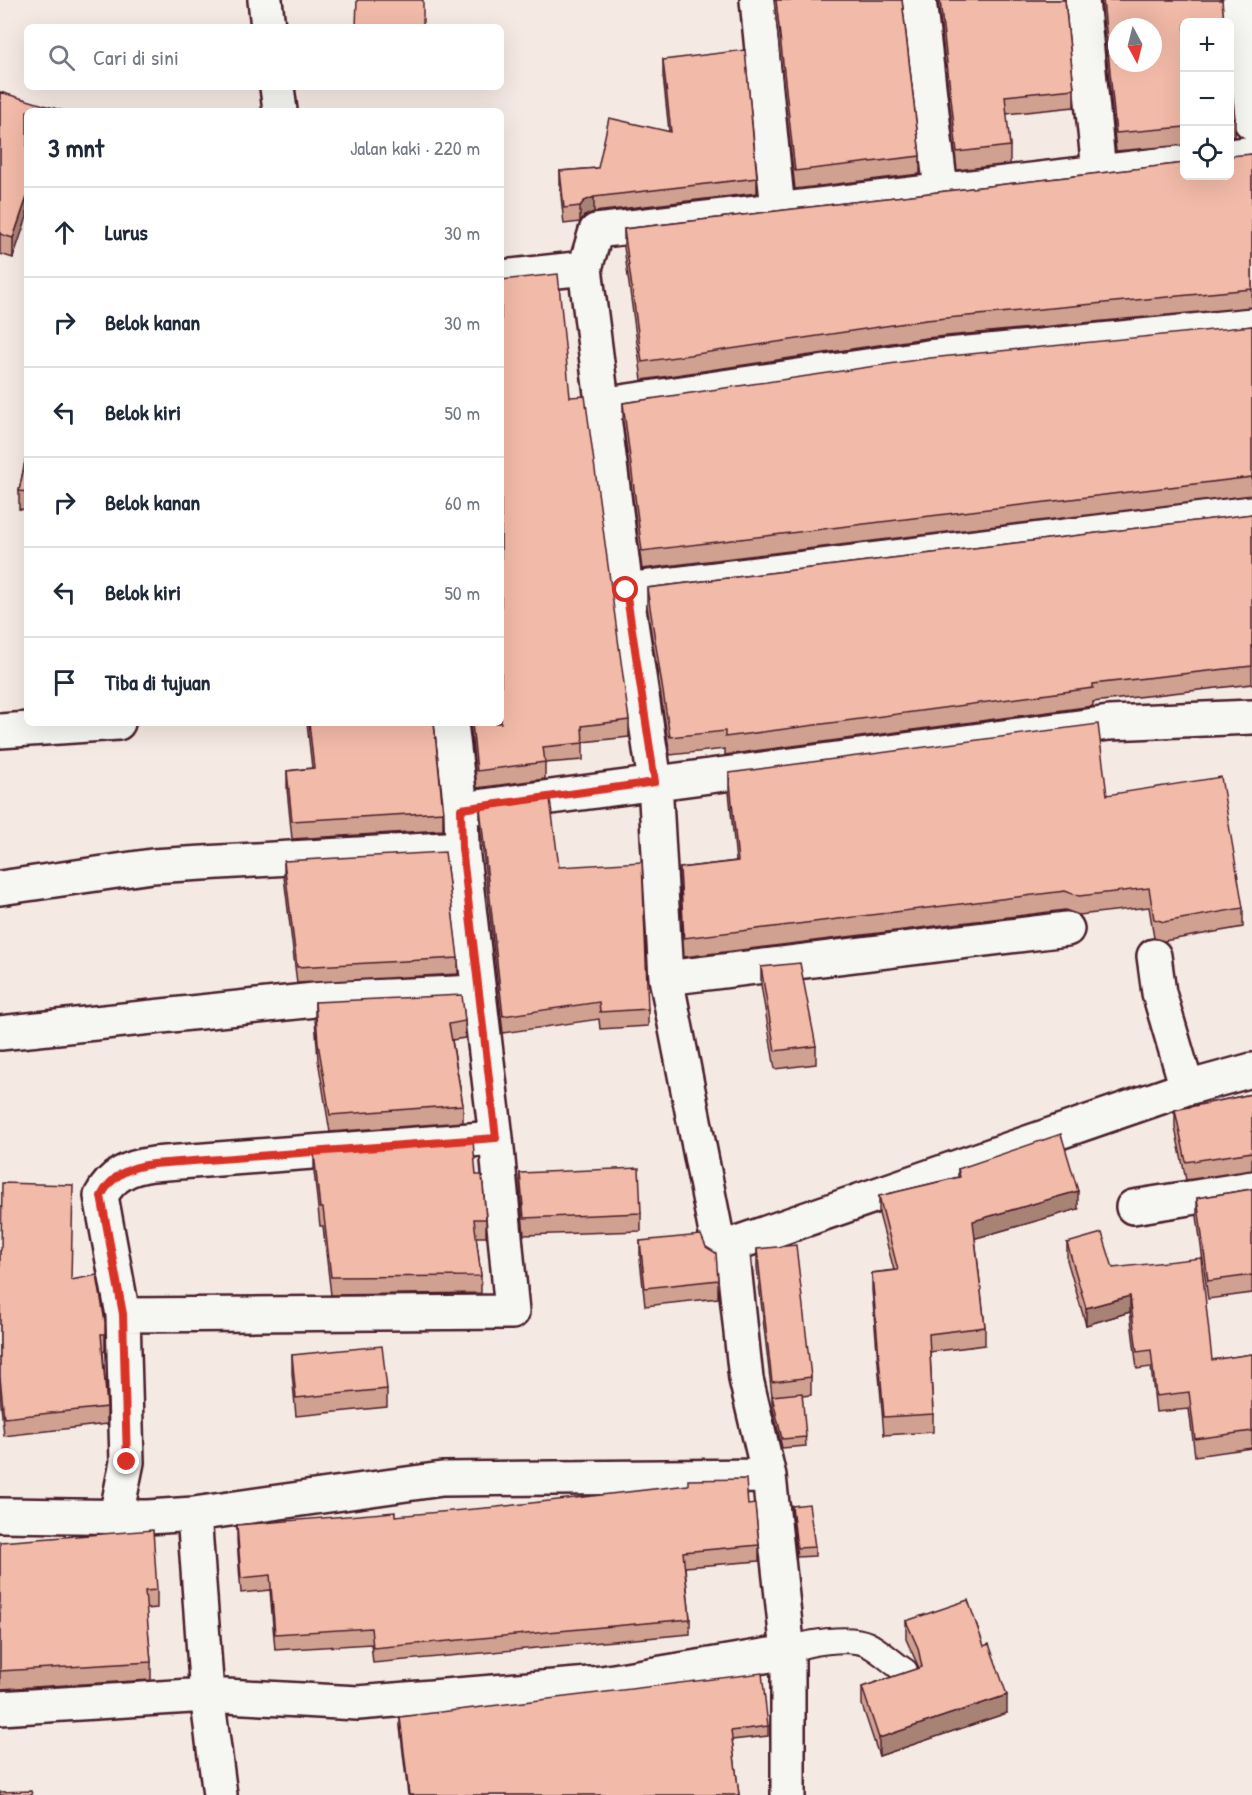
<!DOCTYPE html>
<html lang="id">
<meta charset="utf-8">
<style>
:root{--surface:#fff;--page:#f6f6f7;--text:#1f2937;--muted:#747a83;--line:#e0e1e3}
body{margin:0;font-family:"Patrick Hand",sans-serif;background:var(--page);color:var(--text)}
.controls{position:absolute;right:18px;top:18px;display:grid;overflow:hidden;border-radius:9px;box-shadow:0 6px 24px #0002}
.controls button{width:54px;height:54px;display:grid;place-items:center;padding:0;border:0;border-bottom:2px solid var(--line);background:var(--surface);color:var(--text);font:30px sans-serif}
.compass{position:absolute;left:1108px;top:18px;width:54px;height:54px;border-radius:50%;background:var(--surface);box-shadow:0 6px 24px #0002;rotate:173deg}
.stop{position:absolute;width:18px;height:18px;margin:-14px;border:4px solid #d93025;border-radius:50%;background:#fff}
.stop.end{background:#d93025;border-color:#fff;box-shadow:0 2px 6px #0008}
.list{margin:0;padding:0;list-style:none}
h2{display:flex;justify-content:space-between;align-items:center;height:78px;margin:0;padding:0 24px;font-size:26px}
h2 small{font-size:20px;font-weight:400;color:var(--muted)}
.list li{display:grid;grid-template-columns:39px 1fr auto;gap:18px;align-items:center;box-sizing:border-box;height:90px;padding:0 24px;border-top:2px solid var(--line)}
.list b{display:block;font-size:22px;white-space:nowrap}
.list em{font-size:20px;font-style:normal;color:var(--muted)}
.icon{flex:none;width:33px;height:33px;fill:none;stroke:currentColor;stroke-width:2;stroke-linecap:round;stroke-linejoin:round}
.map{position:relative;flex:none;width:1252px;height:1795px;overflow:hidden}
.search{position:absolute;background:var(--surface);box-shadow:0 6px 24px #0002;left:24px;top:24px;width:480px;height:66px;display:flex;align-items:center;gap:15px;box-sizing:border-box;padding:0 21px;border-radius:9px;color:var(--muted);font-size:22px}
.panel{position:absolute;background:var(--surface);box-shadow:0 6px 24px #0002;left:24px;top:108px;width:480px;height:618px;border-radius:9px}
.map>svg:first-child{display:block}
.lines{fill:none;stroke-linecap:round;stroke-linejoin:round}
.lane-casing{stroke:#4a1f2b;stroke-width:28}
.street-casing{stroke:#4a1f2b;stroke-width:38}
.lane{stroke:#f6f6f2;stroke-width:24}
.street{stroke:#f6f6f2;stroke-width:33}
.wall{fill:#d0a090;stroke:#4a1f2b;stroke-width:1.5}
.shaded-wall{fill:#a98276;stroke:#4a1f2b;stroke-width:1.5}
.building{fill:#f2baa8;stroke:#4a1f2b;stroke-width:1.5;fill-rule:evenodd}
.route{stroke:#d93025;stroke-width:8}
</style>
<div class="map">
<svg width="1252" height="1795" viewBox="0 0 1252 1795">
<rect width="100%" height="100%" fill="#f5eae3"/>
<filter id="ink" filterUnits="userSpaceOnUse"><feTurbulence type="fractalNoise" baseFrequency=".0167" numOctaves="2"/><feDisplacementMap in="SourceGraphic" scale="12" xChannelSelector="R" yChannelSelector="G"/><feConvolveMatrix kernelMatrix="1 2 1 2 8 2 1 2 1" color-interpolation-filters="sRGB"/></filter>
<g filter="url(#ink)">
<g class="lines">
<defs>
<path id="lane" d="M788 1652C803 1642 850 1636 867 1644 880 1650 893 1663 905 1671"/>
<path id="street" d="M265 0 268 27
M757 0 778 210
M919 0 941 191
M1082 0 1099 172
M1239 0 1251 122
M277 87 280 111
M1230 156 1252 153
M501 277 585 268
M601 405 928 357 1252 325
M626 590 1252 513
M0 731 118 723
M461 809 1109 723 1252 717
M0 888 152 866 462 848
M1067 929 666 978 655 782 626 590 585 268 596 231 1184 162
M1154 956 1159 993 1187 1088
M666 978 720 1253
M0 1033 324 999 477 992
M1133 1207 1252 1188
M123 1315 512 1312 496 1138 462 848 461 809 451 723
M769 1476 788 1652V1795
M194 1514 207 1695 220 1795
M0 1515 148 1517 194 1514 442 1479 769 1476 746 1379 733 1257 720 1253 737 1243 1187 1088 1252 1070
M116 1516 127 1462 123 1315 101 1196C112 1175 129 1167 153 1164L496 1138
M0 1708 207 1695 358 1703 602 1683 788 1652"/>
</defs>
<use href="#lane" class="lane-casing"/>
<use href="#street" class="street-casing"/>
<use href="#lane" class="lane"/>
<use href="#street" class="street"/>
</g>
<path class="wall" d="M774 0H902L920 156V174L795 189Z
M938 0H1065L1074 89V107L1006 114 1010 146V164L957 170Z
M1101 0H1222L1185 22V145L1116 151Z
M663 60 757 178V193L594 212 584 216 580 222 564 224 560 187V171L598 168 669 131 663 75Z
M0 92 27 111 13 258 0 254Z
M1252 154V307L926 338 642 380 624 247V229L1185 163Z
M1252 326V495L642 569 623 421V403Z
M570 397 629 720V737L583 742V760L545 763V779L477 788 470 723H501Z
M27 452V510L19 509V491Z
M1252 514V684L1093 702V706L725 755V749L670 755 647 606V588Z
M307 723H434L443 812V830L292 839 287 789V771L312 768Z
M729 773 1107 795 1243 908V927L1164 941 1154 938 1149 907 1079 915 1065 910 684 957 680 887V868L736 861 729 792Z
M480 808 559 867 648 1009V1026L600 1029 599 1019 503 1033 480 825Z
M284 861 458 958V974L297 983 284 877Z
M761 967 816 1046V1064L775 1069 761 985Z
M315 1002 465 1021V1038L452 1040 463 1105V1122L330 1132 318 1060 315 1019Z
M1252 1094V1170L1186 1180 1175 1128V1110Z
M314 1153 476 1175 486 1219V1237H476L481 1276V1293L331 1295 323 1226H320L314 1171Z
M958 1169 1078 1209 975 1238 985 1327V1345L930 1352 933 1414V1432L884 1435 872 1290V1273L894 1270 879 1214V1196L958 1177Z
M520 1173 641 1213V1231L524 1235 520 1191Z
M1252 1189V1293L1208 1299 1197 1216V1198Z
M640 1241 706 1247 718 1280V1298L645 1306 640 1259Z
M1067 1243 1113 1268 1212 1360 1252 1354V1448L1195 1456 1189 1409 1156 1412 1151 1367 1137 1369 1130 1312 1086 1325 1067 1260Z
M757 1249 811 1377V1395L802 1396 806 1446 782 1448 772 1405V1396L757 1267Z
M0 1251 72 1280 105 1322V1351L103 1352 107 1407V1424L4 1436 0 1395Z
M292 1355 387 1389V1407L296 1416 292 1373Z
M748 1505 759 1545V1561L685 1567 690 1619V1634L373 1663 371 1644 275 1650 270 1590 241 1593 237 1540V1525L395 1516Z
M792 1506 815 1547V1556L797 1557 792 1515Z
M0 1542 157 1590V1608L146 1609 151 1662V1680L0 1689Z
M906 1621 1007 1713 879 1756 862 1705V1687L919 1668 906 1639Z
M400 1717 768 1726V1736L732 1740 739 1795H408L400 1727Z"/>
<path class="shaded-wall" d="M1235 118V136L1230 138V120Z
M27 197V217L13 258V238Z
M594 197V212L584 216 580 222V206L584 201Z
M1078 1191V1209L973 1239V1221Z
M1130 1296V1312L1086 1325V1308Z
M1007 1695V1713L879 1756V1738Z"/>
<path class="building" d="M357 0H423V27H356Z
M776 0H902L920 156 795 171Z
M940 0H1065L1074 89 1005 96 1010 146 957 152Z
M1103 0H1222L1224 22H1185V127L1116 133ZM1117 27H1153V63H1117Z
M745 50 757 178 594 197 584 201 580 206 564 208 560 171 598 168 609 118 671 132 663 60Z
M1230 70 1235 118 1230 120Z
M0 92 61 110 60 111H27V197L13 238 0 234Z
M1252 154V289L926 320 642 362 624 229 1185 163V176H1230V156Z
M558 274 570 397 585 396 629 720 582 726 583 743 543 747 545 762 477 771 472 723H501V280Z
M1252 326V477L642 551 623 403 930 358Z
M27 452V492L19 491Z
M1252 514V666L1093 684V688L725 737V731L670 737 647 588Z
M309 723H434L443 812 292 821 287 771 314 768Z
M1098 724 1107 795 1221 777 1243 908 1164 922 1154 919 1149 888 1079 896 1065 891 684 938 680 868 738 861 729 773Z
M550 799 559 867 642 862 648 1009 600 1012 599 1002 503 1016 480 808Z
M445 852 458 958 297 967 284 861Z
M800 963 816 1046 775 1051 761 967Z
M462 995 465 1021 449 1024 463 1105 330 1115 318 1043 315 1002Z
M1252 1094V1152L1186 1162 1175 1110Z
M1061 1134 1078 1191 973 1221 985 1327 929 1334 933 1414 884 1417 872 1273 898 1270 879 1196 960 1177 958 1169Z
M473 1141 476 1175H482L486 1219H474L481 1276 331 1277 323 1208H320L314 1153Z
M639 1168 641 1213 524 1218 520 1173Z
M2 1183 73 1185 71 1280 97 1275 105 1322V1334H101L107 1407 4 1418 0 1377V1251L1 1250Z
M1252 1189V1275L1208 1281 1197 1198Z
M1102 1233 1113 1268 1201 1258 1212 1360 1252 1354V1431L1195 1439 1189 1392 1156 1396 1151 1350 1137 1352 1130 1296 1086 1308 1067 1243Z
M701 1235 706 1247 716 1253 718 1280 645 1288 640 1241Z
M796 1245 811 1377 772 1382 757 1249Z
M382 1346 387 1389 296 1398 292 1355Z
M802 1393 806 1437 782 1439 772 1396Z
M746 1479 748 1505 755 1504 759 1545 683 1552 690 1619 373 1648 371 1628 275 1634 270 1575 241 1578 237 1525 395 1512V1516L497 1507 688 1485V1480Z
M809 1504 815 1547 797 1548 792 1506Z
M153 1530 157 1590 145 1591 151 1662 0 1671V1542Z
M968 1600 984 1646 989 1644 1007 1695 879 1738 862 1687 922 1667 918 1648 906 1621Z
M762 1673 768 1726 731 1731 739 1795H409L400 1717Z
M31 1791 32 1795H0V1792Z"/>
</g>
<g class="lines" filter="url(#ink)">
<path class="route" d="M127 1462 123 1314 101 1196C112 1175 129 1167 153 1164L496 1138 462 848 461 809 655 782 626 590"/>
</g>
</svg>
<div class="controls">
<button>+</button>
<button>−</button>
<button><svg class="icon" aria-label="locate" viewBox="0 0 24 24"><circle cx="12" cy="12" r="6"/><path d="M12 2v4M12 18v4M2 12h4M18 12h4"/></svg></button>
</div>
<svg class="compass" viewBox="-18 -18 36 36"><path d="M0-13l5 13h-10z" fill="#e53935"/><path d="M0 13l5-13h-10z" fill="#747a83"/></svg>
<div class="stop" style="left:626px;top:590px"></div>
<div class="stop end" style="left:127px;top:1462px"></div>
<div class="search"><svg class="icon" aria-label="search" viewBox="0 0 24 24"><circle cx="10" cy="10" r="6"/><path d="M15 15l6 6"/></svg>Cari di sini</div>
<section class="panel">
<h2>3 mnt<small>Jalan kaki · 220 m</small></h2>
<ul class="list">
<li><svg class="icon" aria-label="ahead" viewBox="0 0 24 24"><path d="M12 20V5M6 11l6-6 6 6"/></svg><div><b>Lurus</b></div><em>30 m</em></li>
<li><svg class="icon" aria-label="right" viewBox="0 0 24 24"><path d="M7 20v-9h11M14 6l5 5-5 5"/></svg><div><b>Belok kanan</b></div><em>30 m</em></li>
<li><svg class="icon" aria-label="left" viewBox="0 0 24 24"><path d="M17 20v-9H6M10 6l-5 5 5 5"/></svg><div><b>Belok kiri</b></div><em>50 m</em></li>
<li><svg class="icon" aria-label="right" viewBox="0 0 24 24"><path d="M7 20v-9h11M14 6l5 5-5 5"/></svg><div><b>Belok kanan</b></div><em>60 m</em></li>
<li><svg class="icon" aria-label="left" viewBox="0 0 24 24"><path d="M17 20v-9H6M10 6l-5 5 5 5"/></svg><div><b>Belok kiri</b></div><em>50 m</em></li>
<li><svg class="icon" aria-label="arrive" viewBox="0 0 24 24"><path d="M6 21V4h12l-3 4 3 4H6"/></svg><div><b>Tiba di tujuan</b></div></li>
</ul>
</section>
</div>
